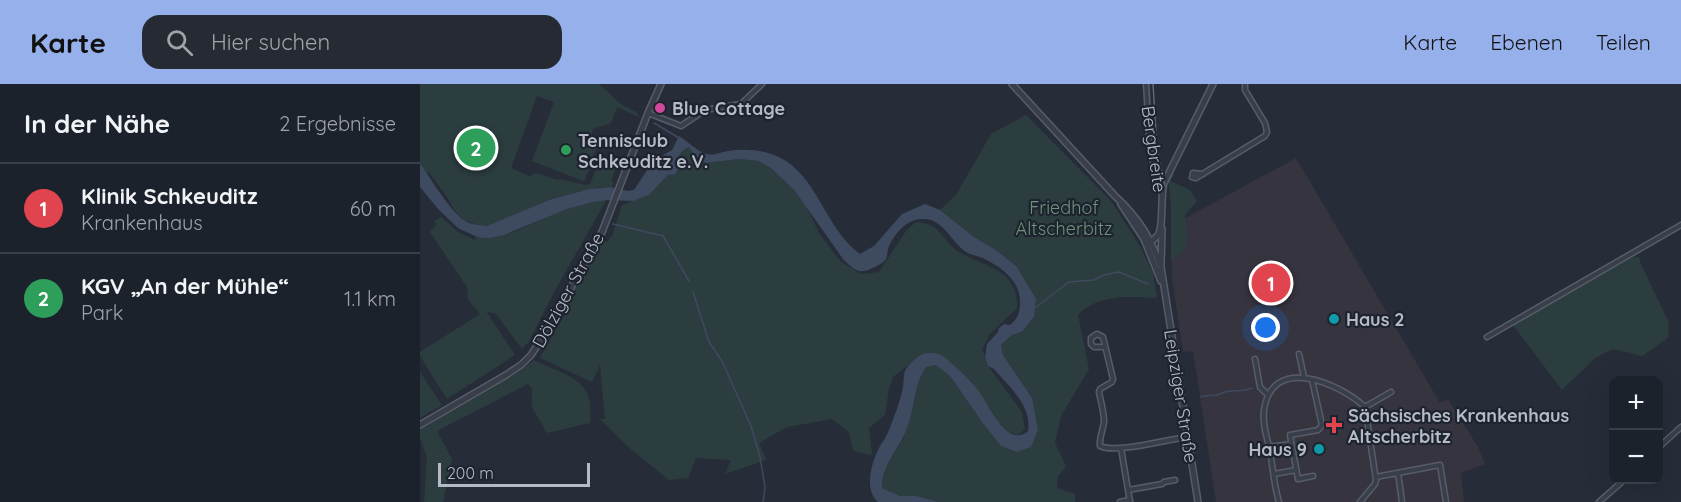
<!DOCTYPE html>
<html lang="de">
<meta charset="utf-8">
<style>
:root{--surface:#1c222b;--page:#252a33;--text:#f1f3f6;--muted:#a0a4a9;--line:#3a3f47;--accent:#95b0eb}
body{margin:0;font-family:Quicksand,sans-serif;background:var(--page);color:var(--text)}
.controls{position:absolute;right:18px;bottom:18px;display:grid;overflow:hidden;border-radius:12px;box-shadow:0 6px 24px #0002}
.controls button{width:54px;height:54px;display:grid;place-items:center;padding:0;border:0;border-bottom:2px solid var(--line);background:var(--surface);color:var(--text);font:30px sans-serif}
.scale{position:absolute;left:18px;bottom:15px;width:152px;box-sizing:border-box;padding-left:6px;border:3px solid #b5bac5;border-top:0;font-size:16px;line-height:21px;white-space:nowrap;color:#b5bac5;-webkit-text-stroke:4px #1e242f;paint-order:stroke}
.you{position:absolute;left:846px;top:244px;width:21px;height:21px;margin:-15px;border:4px solid #fff;border-radius:50%;background:#1a73e8;box-shadow:0 0 0 9px #1a73e833}
.badge{display:grid;place-items:center;width:39px;height:39px;border-radius:50%;background:var(--accent);color:#fff;font-size:20px;font-weight:700}
.pin{position:absolute;translate:-50% -50%;border:3px solid #fff;box-shadow:0 2px 6px #0006}
.list{margin:0;padding:0;list-style:none}
h2{display:flex;justify-content:space-between;align-items:center;height:78px;margin:0;padding:0 24px;font-size:26px}
h2 small{font-size:20px;font-weight:400;color:var(--muted)}
.list li{display:grid;grid-template-columns:39px 1fr auto;gap:18px;align-items:center;box-sizing:border-box;height:90px;padding:0 24px;border-top:2px solid var(--line)}
.list b{display:block;font-size:22px;white-space:nowrap}
.list p{margin:0;font-size:20px;white-space:nowrap;color:var(--muted)}
.list em{font-size:20px;font-style:normal;color:var(--muted)}
.icon{flex:none;width:33px;height:33px;fill:none;stroke:currentColor;stroke-width:2;stroke-linecap:round;stroke-linejoin:round}
.map{position:relative;flex:none;width:1261px;height:418px;overflow:hidden}
header{display:flex;align-items:center;gap:36px;box-sizing:border-box;height:84px;padding:0 30px;background:var(--accent);color:#111}
header strong{font-size:28px}
nav{display:flex;gap:33px;margin-inline-start:auto;font-size:21px}
.search{width:420px;height:54px;background:var(--page);display:flex;align-items:center;gap:15px;box-sizing:border-box;padding:0 21px;border-radius:18px;color:var(--muted);font-size:22px}
main{display:flex}
aside{flex:1;background:var(--surface)}
.map>svg:first-child{display:block}
.medical{fill:#36343f}
.green{fill:#2c3d3f}
.water{fill:#3d4a60}
.lines{fill:none;stroke-linecap:round;stroke-linejoin:round}
.stream{stroke:#3d4a60;stroke-width:1.5}
.minor-casing{stroke:#575d68;stroke-width:7}
.tertiary-casing{stroke:#575d68;stroke-width:8}
.minor{stroke:#393f4a;stroke-width:4}
.tertiary{stroke:#393f4a;stroke-width:5}
.tram{stroke:#606673;stroke-width:1.5}
.hotel-dot{fill:#d1479c;stroke:#1e242f;stroke-width:2}
.leisure-dot{fill:#2e9e5b;stroke:#1e242f;stroke-width:2}
.culture-dot{fill:#0f9aa8;stroke:#1e242f;stroke-width:2}
.health-dot{fill:#e0444e;stroke:#1e242f;stroke-width:2}
.labels{text-anchor:middle;dominant-baseline:central;stroke-width:4.5;stroke-linejoin:round;paint-order:stroke}
.poi-label{font-size:18px;font-weight:bold;fill:#b5bac5;stroke:#1e242f;text-anchor:start}
.street-label{font-size:18px;fill:#b5bac5;stroke:#1e242f}
.park-label{font-size:18px;fill:#6f937a;stroke:#1e242f}
</style>
<header>
<strong>Karte</strong>
<div class="search"><svg class="icon" aria-label="search" viewBox="0 0 24 24"><circle cx="10" cy="10" r="6"/><path d="M15 15l6 6"/></svg>Hier suchen</div>
<nav><a>Karte</a><a>Ebenen</a><a>Teilen</a></nav>
</header>
<main>
<aside>
<h2>In der Nähe<small>2 Ergebnisse</small></h2>
<ul class="list">
<li><span class="badge" style="background:#e0444e">1</span><div><b>Klinik Schkeuditz</b><p>Krankenhaus</p></div><em>60 m</em></li>
<li><span class="badge" style="background:#2e9e5b">2</span><div><b>KGV „An der Mühle“</b><p>Park</p></div><em>1.1 km</em></li>
</ul>
</aside>
<div class="map">
<svg width="1261" height="418" viewBox="0 0 1261 418">
<rect width="100%" height="100%" fill="#262d39"/>
<path class="medical" d="M876 74 1020 319 1028 315 1058 363 1065 380 1041 389 1044 418H796L773 267 763 268 752 194 751 142Z"/>
<path class="green" d="M0 0H179L202 21 216 28 219 33 197 23 191 39 173 45 171 52 180 56 165 96 163 97 112 77 134 18 117 12 91 84 109 92 116 89 138 96 139 95 165 101 170 100 179 77 196 84 191 97 194 98 192 103H181L164 106 129 116 77 139 67 142 58 141 44 136 34 126 29 116 9 88 7 90 0 79Z
M606 31 691 117 720 162 733 189 737 214C709 213 680 209 658 231L669 285 641 332 635 359 646 382 638 392 637 404 655 410V418H518L497 412H480L462 404C461 382 480 365 487 345 494 324 494 302 506 283L516 281 530 292 562 338 611 363 612 314 583 271 581 261 592 251 602 248 614 233 596 182 576 166 554 153 520 126 536 111 571 50Z
M269 63 286 79 319 75 339 77 351 84 375 107 387 123 399 149 421 178 441 190 459 188 486 147 496 138C500 139 506 139 510 141 521 145 527 160 537 167 563 183 599 184 597 224L570 250 562 265 568 282 602 328 605 345 598 351 589 348 577 337 560 308 503 270 474 292 469 304 465 331 449 344 452 371 433 367 429 348 412 335 367 343 339 359 346 376 305 390 311 376 276 374 268 394 249 396 207 362 180 335H185L180 281 172 298 120 274 146 227 143 225 183 155 187 158 192 152 202 121 229 111 248 91 256 90C262 76 252 71 269 63Z
M751 89 754 90 750 97 770 106 777 117 765 131C767 152 773 165 751 176V119L748 96Z
M187 115 133 210 110 256 102 265 76 230 66 227 95 271 27 315 0 272V268L60 230 48 215 47 203 10 148 17 140 14 137 21 133 38 148 55 156V152C84 159 119 135 145 125 159 120 173 118 187 115Z
M1213 173H1220V178L1249 239 1248 254 1222 272 1193 265 1175 274 1142 306 1093 241Z
M114 276C133 287 163 291 169 315 171 323 170 332 170 339L127 349 112 323V305L108 300 17 347 32 375 23 418H4L7 373 0 354V346L99 288Z
M0 288 22 321 0 334Z"/>
<path class="water" d="M259 52C267 57 277 67 286 70 295 72 300 68 308 67 328 64 349 66 366 77 400 100 407 146 440 170L454 162 482 130 505 120 520 126 554 153 576 166 596 182 616 215 614 233 602 248 592 251 581 261 583 271 612 314 618 346 611 363 597 368 581 362 562 338 530 292 516 281 506 283C493 303 495 326 486 347 478 366 461 383 462 404L480 412H497L518 418H458C443 405 452 377 460 362 463 357 467 352 469 346 472 339 474 332 477 325 479 318 482 310 483 303 484 296 483 290 486 285 489 280 498 272 503 270 508 268 517 269 521 271 529 275 556 302 561 310 569 322 588 365 608 347 612 321 589 303 574 285L568 282 565 273 567 260 578 248 579 244 584 240 590 241C597 236 599 230 600 222 602 198 583 184 563 174 557 172 551 171 546 168 531 158 523 134 503 135 487 135 476 148 469 162 467 166 468 171 466 175 463 179 459 181 455 183 439 191 435 187 423 175L375 107 351 84 339 77 319 75 286 79 276 73 269 63C253 71 262 76 256 90L248 91 229 111 213 117 187 116 173 118 147 125 84 151 70 154H62L55 152 38 144 19 126 0 103V79C11 95 29 126 44 136 51 141 59 141 67 142L129 116 169 105 190 103 208 107 214 106 233 77 252 66Z"/>
<g class="lines">
<path class="stream" d="M234 39 259 54
M193 140 243 152 269 197
M273 208 289 258 302 277 331 342 340 373 345 403 343 418
M615 224 649 198 674 196 684 191 699 188 728 200
M781 313C786 311 792 312 797 311 802 309 806 307 812 307 819 307 825 307 832 304"/>
<defs>
<path id="minor" d="M726 0C729 33 726 73 742 102
M228 29 261 42 285 26 321 20 342 0
M783 90 773 89 772 93 776 94 845 52 847 48 845 39 825 6V0
M1067 253 1261 141
M685 263H674L671 260V254L677 250 683 253 693 295 692 298 680 305 679 308C681 318 684 328 684 338 683 346 679 354 680 362 696 370 747 355 768 353
M879 270 884 293
M835 275 840 303 848 311
M892 296 902 341 898 346 870 351 878 395 893 392
M945 323 971 308
M849 363 871 360
M701 364 710 418
M1238 364 1261 343
M978 389 982 418
M854 390 876 386
M956 393 1020 381 1026 418
M708 406 742 400 744 398 755 396
M700 418 710 416
M859 418C854 402 853 384 850 367 847 353 842 340 844 326 852 270 919 299 945 323L956 396 955 400 940 418
M1179 418 1204 396"/>
<path id="tertiary" d="M592 0 695 112C719 134 730 153 741 183L778 418
M701 120 724 155 741 197
M726 160C730 158 735 155 738 151 744 142 740 112 744 99L793 0
M741 181 742 145
M0 341 86 291 101 281 111 271 126 248 182 148 228 29 241 0"/>
</defs>
<use href="#minor" class="minor-casing"/>
<use href="#tertiary" class="tertiary-casing"/>
<use href="#minor" class="minor"/>
<use href="#tertiary" class="tertiary"/>
<path class="tram" d="M733 0 737 64 745 103"/>
</g>
<circle class="hotel-dot" cx="240" cy="24" r="6"/>
<circle class="leisure-dot" cx="146" cy="66" r="6"/>
<g class="culture-dot">
<circle cx="914" cy="235" r="6"/>
<circle cx="899" cy="365" r="6"/>
</g>
<path class="health-dot" d="M911 332h6v6h6v6h-6v6h-6v-6h-6v-6h6z"/>
<g class="labels">
<g class="poi-label">
<text x="252" y="24">Blue Cottage</text>
<text x="158" y="56">Tennisclub<tspan x="158" dy="21">Schkeuditz e.V.</tspan></text>
<text x="926" y="235">Haus 2</text>
<text x="928" y="331">Sächsisches Krankenhaus<tspan x="928" dy="21">Altscherbitz</tspan></text>
<text x="887" y="365" text-anchor="end">Haus 9</text>
</g>
<g class="street-label">
<text transform="translate(734 65) rotate(82)">Bergbreite</text>
<text transform="translate(148 206) rotate(-61)">Dölziger Straße</text>
<text transform="translate(761 312) rotate(81)">Leipziger Straße</text>
</g>
<g class="park-label">
<text x="644" y="123">Friedhof<tspan x="644" dy="21">Altscherbitz</tspan></text>
</g>
</g>
</svg>
<div class="controls">
<button>+</button>
<button>−</button>
</div>
<div class="scale">200 m</div>
<div class="you"></div>
<div class="pin badge" style="left:851px;top:199px;background:#e0444e">1</div>
<div class="pin badge" style="left:56px;top:64px;background:#2e9e5b">2</div>
</div>
</main>
